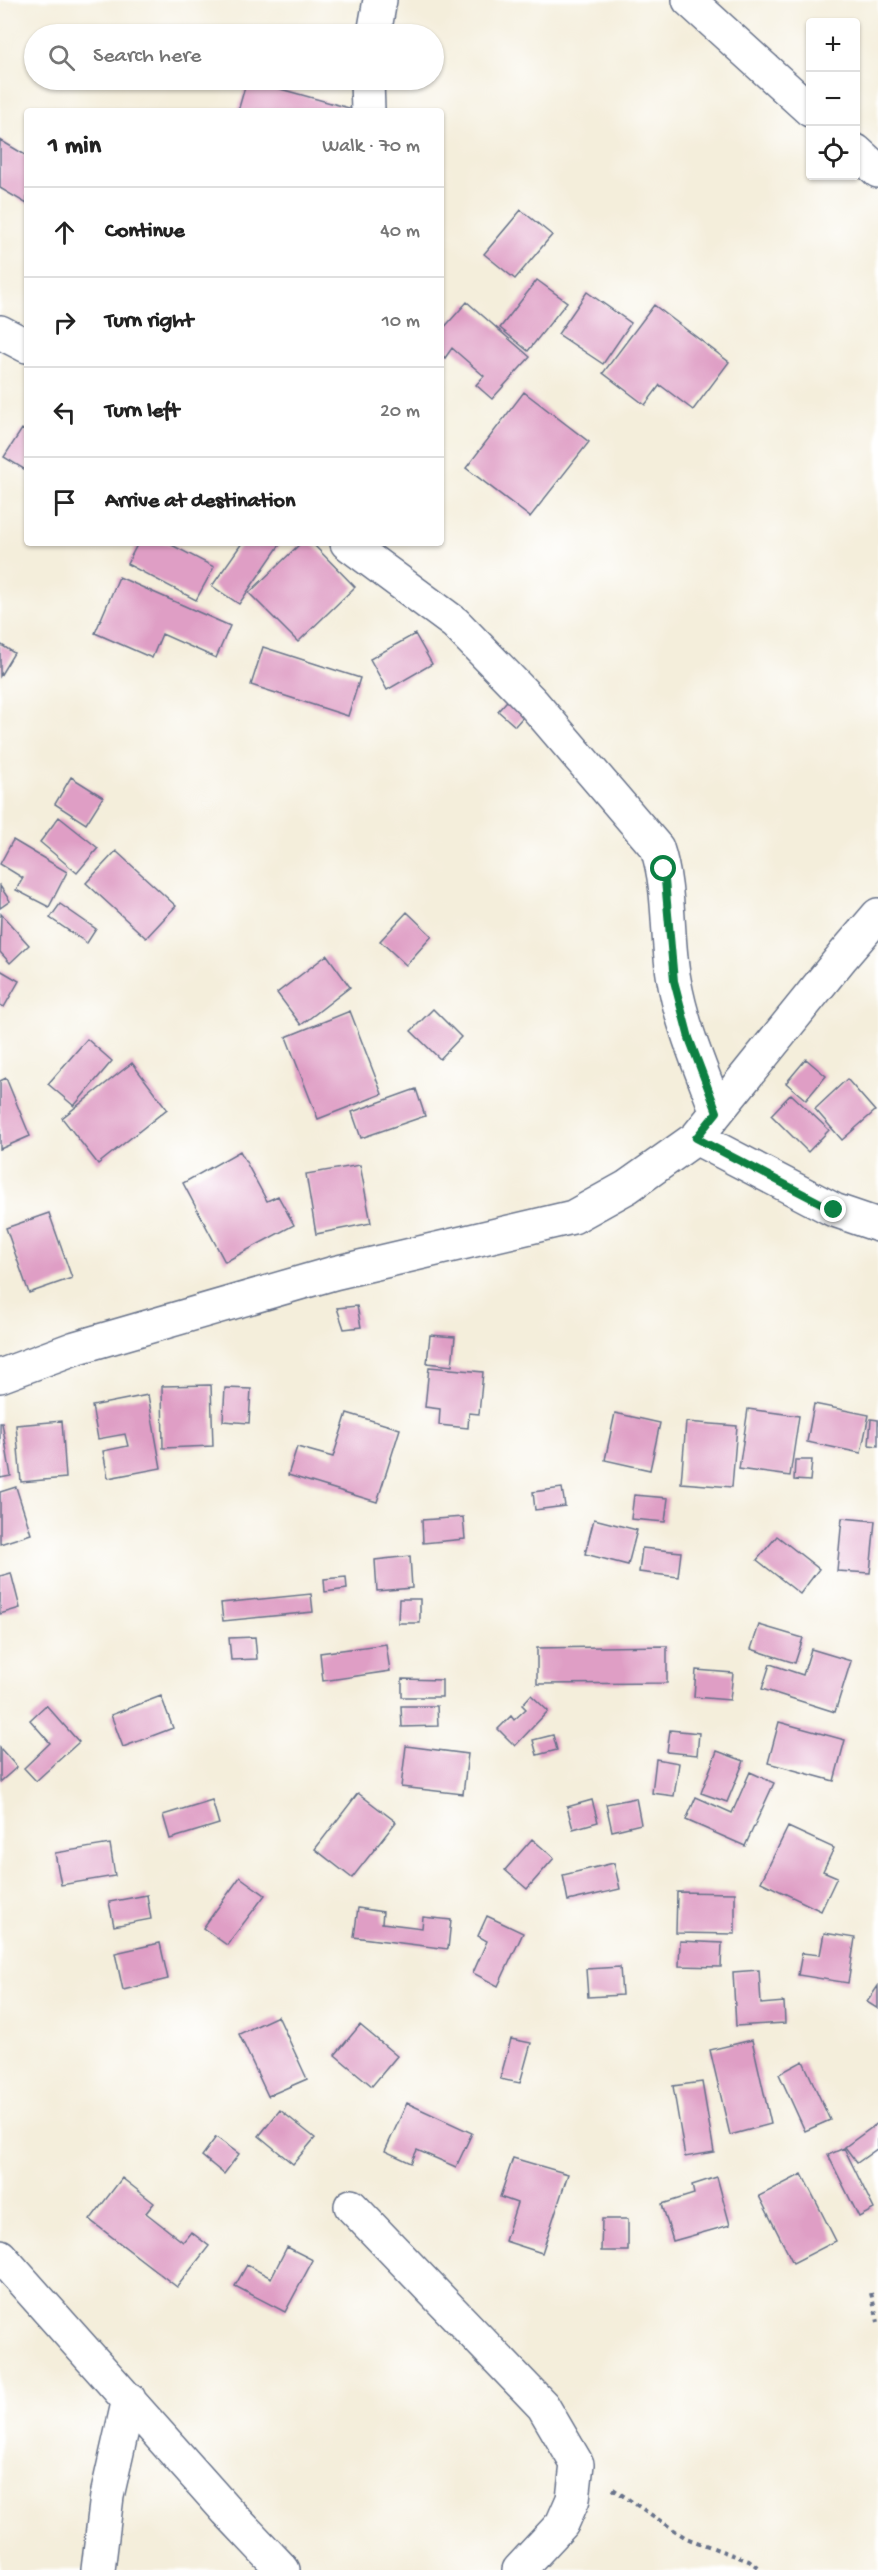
<!DOCTYPE html>
<meta charset="utf-8">
<style>
:root{--surface:#fff;--page:#f6f6f6;--text:#222;--muted:#767676;--line:#e0e0e0}
body{margin:0;font-family:"Gochi Hand",sans-serif;background:var(--page);color:var(--text)}
.controls{position:absolute;right:18px;top:18px;display:grid;overflow:hidden;border-radius:6px;box-shadow:0 2px 4px #0004}
.controls button{width:54px;height:54px;display:grid;place-items:center;padding:0;border:0;border-bottom:2px solid var(--line);background:var(--surface);color:var(--text);font:30px sans-serif}
.stop{position:absolute;width:18px;height:18px;margin:-14px;border:4px solid #0b8043;border-radius:50%;background:#fff}
.stop.end{background:#0b8043;border-color:#fff;box-shadow:0 2px 6px #0008}
.list{margin:0;padding:0;list-style:none}
h2{display:flex;justify-content:space-between;align-items:center;height:78px;margin:0;padding:0 24px;font-size:26px}
h2 small{font-size:20px;font-weight:400;color:var(--muted)}
.list li{display:grid;grid-template-columns:39px 1fr auto;gap:18px;align-items:center;box-sizing:border-box;height:90px;padding:0 24px;border-top:2px solid var(--line)}
.list b{display:block;font-size:22px;white-space:nowrap}
.list em{font-size:20px;font-style:normal;color:var(--muted)}
.icon{flex:none;width:33px;height:33px;fill:none;stroke:currentColor;stroke-width:2;stroke-linecap:round;stroke-linejoin:round}
.map{position:relative;flex:none;width:878px;height:2570px;overflow:hidden}
.search{position:absolute;background:var(--surface);box-shadow:0 2px 4px #0004;left:24px;top:24px;width:420px;height:66px;display:flex;align-items:center;gap:15px;box-sizing:border-box;padding:0 21px;border-radius:33px;color:var(--muted);font-size:22px}
.panel{position:absolute;background:var(--surface);box-shadow:0 2px 4px #0004;left:24px;top:108px;width:420px;height:438px;border-radius:6px}
.map>svg:first-child{display:block}
.building{fill:#df9ec5}
.lines{fill:none;stroke-linecap:round;stroke-linejoin:round}
.street-casing{stroke:#67728a;stroke-width:36}
.path{stroke:#67728a;stroke-width:4;stroke-dasharray:4.5 4.5;stroke-linecap:butt}
.street{stroke:#fff;stroke-width:33}
.route{stroke:#0b8043;stroke-width:8}
</style>
<div class="map">
<svg width="878" height="2570" viewBox="0 0 878 2570">
<rect width="100%" height="100%" fill="#fff"/>
<filter id="ink" filterUnits="userSpaceOnUse"><feTurbulence type="fractalNoise" baseFrequency=".0167" numOctaves="2"/><feDisplacementMap in="SourceGraphic" scale="12" xChannelSelector="R" yChannelSelector="G"/><feConvolveMatrix kernelMatrix="1 2 1 2 8 2 1 2 1" color-interpolation-filters="sRGB"/></filter>
<filter id="wash" filterUnits="userSpaceOnUse"><feTurbulence type="fractalNoise" baseFrequency=".008" numOctaves="4" result="noise"/><feDisplacementMap in="SourceGraphic" scale="24" xChannelSelector="R" yChannelSelector="G"/><feGaussianBlur stdDeviation="1.35" result="paint"/><feColorMatrix in="noise" values="0 0 0 0 0 0 0 0 0 0 0 0 0 0 0 0 0 1.4 0 .05"/><feComposite in="paint" operator="in"/></filter>
<g filter="url(#wash)">
<rect width="100%" height="100%" fill="#f4eedb"/>
<g id="blocks">
<path class="building" d="M247 80H248L349 108 348 111H238Z
M0 140 27 156V204L0 188Z
M521 210 552 235 515 279 484 254Z
M537 280 567 302 528 351 500 328Z
M587 292 631 323 603 364 558 334Z
M467 302 530 357 492 399 476 385 484 376 452 348 445 358 441 354V331Z
M654 305 729 362 693 410 660 385 645 405 603 373Z
M524 392 589 442 530 517 466 468Z
M22 429 27 433V471L4 457Z
M138 543H168L214 567 196 600 127 564Z
M242 543H281L239 604 212 586Z
M301 543H312L355 587 298 642 249 593Z
M119 577 230 626 216 658 162 634 152 658 95 633Z
M415 634 432 664 387 690 370 659Z
M0 644 14 653 0 676Z
M263 647 360 678 348 716 251 685Z
M514 693 531 708 515 726 498 711Z
M71 777 103 797 86 824 55 804Z
M59 817 98 848 77 873 40 842Z
M13 840 67 872 49 907 16 890 23 878 0 864Z
M116 851 176 906 146 938 86 883Z
M0 886 10 901 0 908Z
M60 904 96 929 87 943 50 918Z
M407 912 432 936 406 965 380 941Z
M1 914 29 945 10 963 0 952Z
M327 955 350 987 301 1025 277 993Z
M0 970 19 981 4 1007 0 1005Z
M433 1009 461 1037 440 1059 411 1031Z
M350 1011 382 1094 318 1119 286 1037Z
M87 1039 112 1061 74 1106 48 1084Z
M806 1059 826 1076 806 1100 786 1083Z
M132 1063 167 1109 98 1164 62 1118Z
M6 1078 30 1136 0 1149V1081Z
M847 1079 875 1111 842 1140 815 1109Z
M416 1089 425 1116 361 1138 352 1112Z
M791 1094 829 1130 808 1152 771 1115Z
M240 1151 267 1201 278 1196 294 1225 225 1262 183 1183Z
M360 1165 371 1223 316 1234 306 1174Z
M49 1213 72 1278 29 1293 6 1228Z
M357 1306 361 1327 344 1329 337 1308Z
M430 1335 455 1337 452 1366 427 1363Z
M429 1367 483 1372 479 1414 469 1413 468 1428 439 1425 440 1409 425 1407Z
M211 1385 213 1446 163 1448 162 1386Z
M225 1388 251 1389 249 1423 223 1421Z
M148 1395 161 1468 108 1478 103 1451 128 1446 125 1434 98 1439 92 1406Z
M814 1404 869 1415 861 1453 807 1442Z
M748 1409 799 1416 790 1476 739 1469Z
M347 1413 400 1429 377 1502 288 1475 297 1447 333 1457Z
M615 1413 660 1423 650 1470 605 1460Z
M871 1419 878 1420V1446L869 1445Z
M62 1421 66 1478 21 1482 16 1425Z
M686 1422 737 1426 732 1487 681 1483Z
M0 1423H2L11 1476 0 1478Z
M795 1460H812L810 1481 794 1480Z
M16 1487 31 1534 0 1544V1492Z
M562 1488 565 1506 535 1510 533 1492Z
M634 1495 668 1498 665 1522 631 1519Z
M463 1517 465 1539 423 1543 422 1520Z
M842 1518 875 1521 870 1573 837 1571Z
M594 1519 637 1530 628 1565 585 1554Z
M777 1536 819 1569 800 1594 757 1560Z
M642 1548 681 1552 678 1577 639 1572Z
M410 1556 412 1588 377 1591 375 1560Z
M11 1573 20 1608 0 1614V1576Z
M346 1577 347 1589 325 1592 324 1579Z
M311 1594 313 1612 223 1621 221 1603Z
M399 1599H420V1623H398Z
M759 1625 803 1638 795 1663 751 1649Z
M255 1637 257 1659 231 1660 229 1638Z
M386 1644 390 1671 323 1681 320 1653Z
M667 1646V1683L537 1684V1648Z
M811 1649 851 1661 835 1712 762 1689 770 1664 803 1675Z
M696 1670 733 1673 730 1700 694 1697Z
M402 1679 442 1680V1697H402Z
M531 1695 548 1711 515 1746 498 1729 511 1716 514 1720 526 1709 522 1705Z
M161 1696 173 1728 123 1747 111 1715Z
M46 1705 79 1742 36 1781 24 1768 50 1743 30 1720Z
M401 1706H437L438 1726 402 1727Z
M779 1722 845 1740 834 1781 768 1763Z
M670 1730 699 1733 697 1755 667 1752Z
M553 1735 557 1750 537 1755 533 1740Z
M406 1746 468 1754 463 1794 401 1787Z
M0 1748 17 1767 0 1782Z
M717 1751 744 1761 727 1802 701 1793Z
M656 1759 679 1763 674 1796 652 1793Z
M750 1772 774 1783 745 1846 686 1820 696 1797 732 1813Z
M358 1793 396 1822 352 1878 315 1849Z
M636 1798 641 1824 612 1831 606 1804Z
M212 1800 219 1824 170 1839 163 1815Z
M592 1800 598 1822 573 1829 567 1807Z
M788 1827 834 1848 823 1871 837 1877 821 1911 761 1882Z
M532 1839 554 1858 527 1889 505 1870Z
M110 1844 115 1876 61 1885 55 1853Z
M614 1863 620 1889 568 1901 563 1875Z
M240 1877 265 1895 227 1945 203 1928Z
M677 1892 735 1893V1934L676 1933Z
M147 1895 151 1919 114 1926 109 1902Z
M358 1908 383 1912 382 1923 422 1928 423 1917 451 1920 448 1949 354 1937Z
M487 1916 523 1933 498 1986 473 1973 487 1941 478 1936Z
M824 1933 855 1938 848 1983 798 1975 802 1953 820 1955Z
M680 1941 722 1943 721 1967 679 1966Z
M160 1943 168 1979 123 1990 115 1953Z
M620 1967 622 1995 588 1997 586 1969Z
M759 1970 761 2004 784 2002 785 2023 736 2026 733 1972Z
M878 1986V2009L867 2002Z
M278 2016 307 2079 268 2096 239 2034Z
M360 2025 397 2056 372 2086 335 2055Z
M511 2039 531 2043 520 2083 500 2079Z
M752 2040 771 2124 730 2135 710 2050Z
M803 2061 830 2120 805 2131 779 2074Z
M702 2082 714 2152 685 2157 673 2086Z
M407 2103 472 2133 456 2167 417 2150 411 2163 385 2151Z
M280 2110 315 2138 293 2164 259 2136Z
M878 2123V2148L857 2163 845 2147Z
M216 2137 239 2154 224 2174 202 2156Z
M844 2148 874 2209 859 2217 828 2155Z
M513 2158 568 2174 542 2253 505 2241 517 2203 500 2197Z
M802 2174 836 2241 793 2263 759 2196Z
M717 2177 730 2225 673 2241 662 2204 694 2194 692 2185Z
M122 2178 154 2203 146 2213 183 2242 191 2232 209 2246 177 2287 90 2220Z
M602 2219H628V2251H601Z
M287 2247 313 2260 285 2312 235 2286 247 2265 271 2278Z"/>
</g>
</g>
<g filter="url(#ink)">
<use href="#blocks" fill-opacity="0" stroke="#67728a" stroke-width="1.5"/>
<g class="lines">
<defs>
<path id="street" d="M689 0 810 110
M374 34 380 0
M367 80 368 111
M856 151 878 171
M0 332 27 346
M347 543 455 623 532 702 657 848C671 890 666 937 674 980 682 1026 701 1069 717 1112
M696 1138 834 1210 878 1225
M0 1376 75 1348 334 1273 573 1217 627 1187 696 1138 842 957 878 915
M351 2206 543 2406 577 2464 573 2499 562 2524 519 2570
M0 2256 227 2511 283 2570
M98 2570 107 2496 129 2399"/>
</defs>
<use href="#street" class="street-casing"/>
<path class="path" d="M871 2293 878 2322
M613 2489 686 2538 749 2561 761 2570"/>
<use href="#street" class="street"/>
</g>
</g>
<g class="lines" filter="url(#ink)">
<path class="route" d="M664 869 674 981 689 1038 717 1112 696 1138 834 1210"/>
</g>
</svg>
<div class="controls">
<button>+</button>
<button>−</button>
<button><svg class="icon" aria-label="locate" viewBox="0 0 24 24"><circle cx="12" cy="12" r="6"/><path d="M12 2v4M12 18v4M2 12h4M18 12h4"/></svg></button>
</div>
<div class="stop" style="left:664px;top:869px"></div>
<div class="stop end" style="left:834px;top:1210px"></div>
<div class="search"><svg class="icon" aria-label="search" viewBox="0 0 24 24"><circle cx="10" cy="10" r="6"/><path d="M15 15l6 6"/></svg>Search here</div>
<section class="panel">
<h2>1 min<small>Walk · 70 m</small></h2>
<ul class="list">
<li><svg class="icon" aria-label="ahead" viewBox="0 0 24 24"><path d="M12 20V5M6 11l6-6 6 6"/></svg><div><b>Continue</b></div><em>40 m</em></li>
<li><svg class="icon" aria-label="right" viewBox="0 0 24 24"><path d="M7 20v-9h11M14 6l5 5-5 5"/></svg><div><b>Turn right</b></div><em>10 m</em></li>
<li><svg class="icon" aria-label="left" viewBox="0 0 24 24"><path d="M17 20v-9H6M10 6l-5 5 5 5"/></svg><div><b>Turn left</b></div><em>20 m</em></li>
<li><svg class="icon" aria-label="arrive" viewBox="0 0 24 24"><path d="M6 21V4h12l-3 4 3 4H6"/></svg><div><b>Arrive at destination</b></div></li>
</ul>
</section>
</div>
